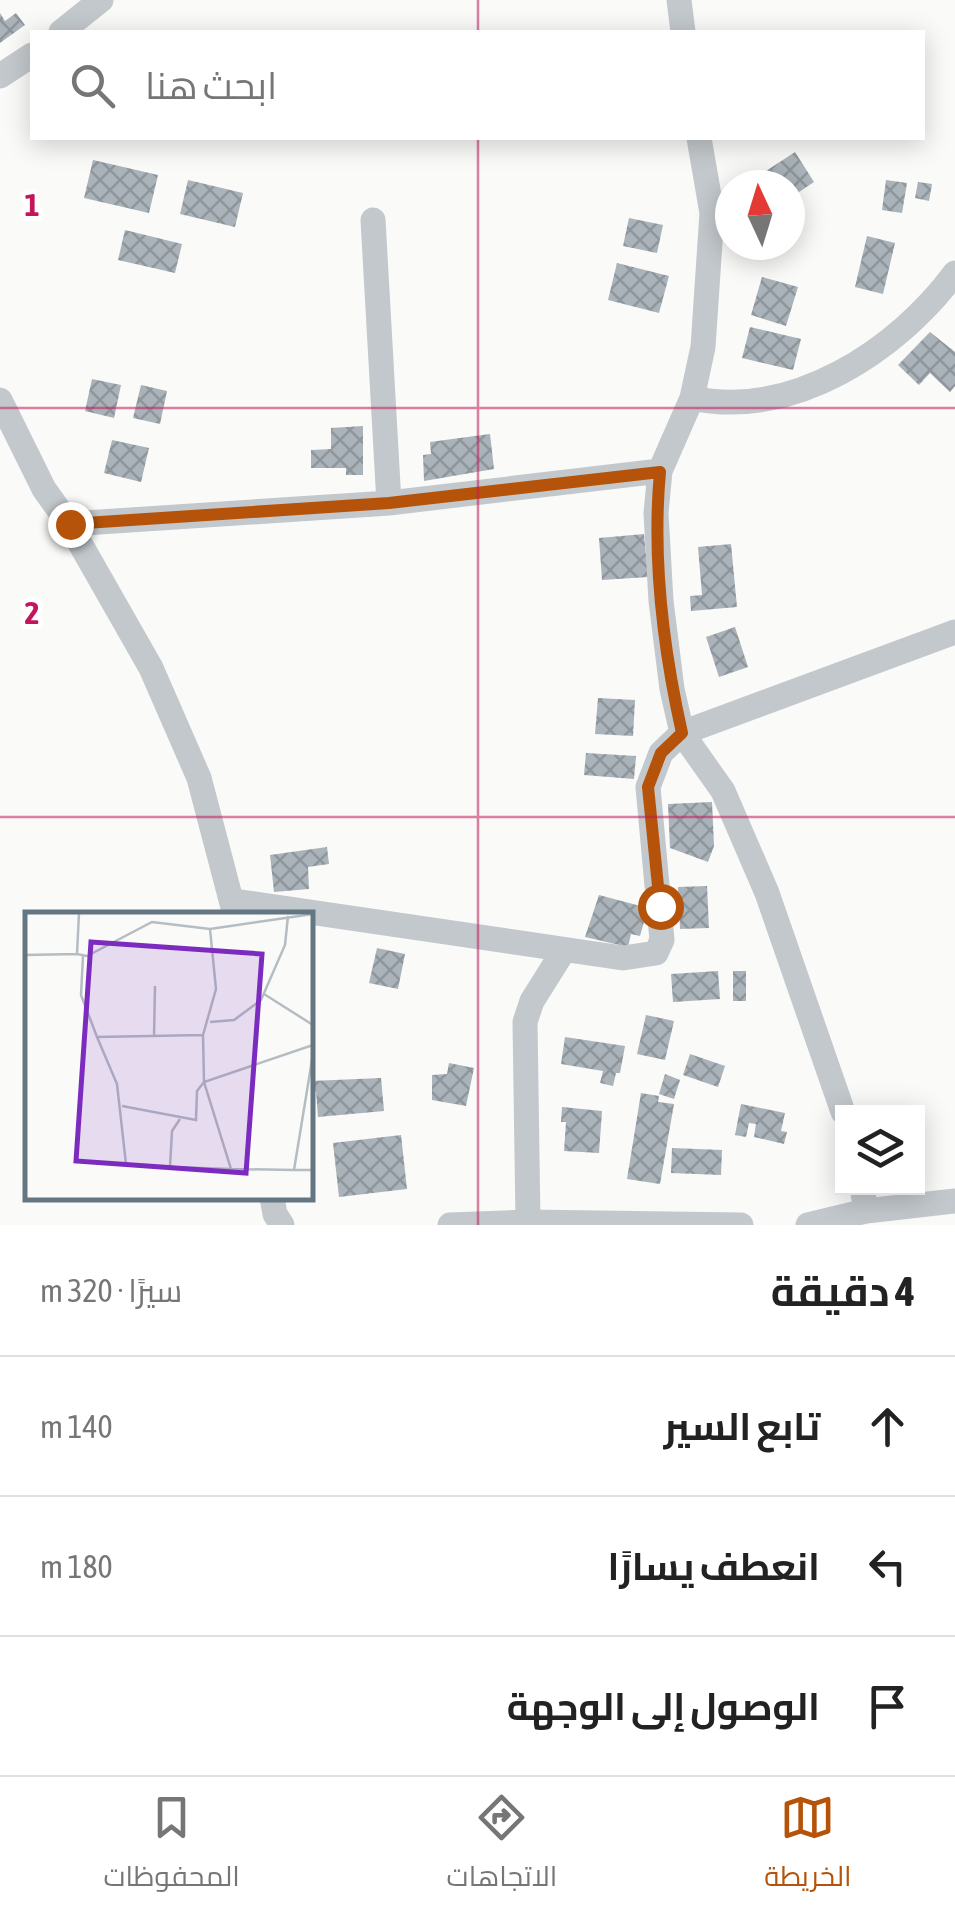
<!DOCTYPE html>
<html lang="ar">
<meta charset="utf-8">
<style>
:root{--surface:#fff;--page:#f6f6f6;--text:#222;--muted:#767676;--line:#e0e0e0;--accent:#b45309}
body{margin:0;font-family:"Asap Condensed",Cairo,sans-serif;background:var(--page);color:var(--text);direction:rtl}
.controls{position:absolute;right:30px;bottom:30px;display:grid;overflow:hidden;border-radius:0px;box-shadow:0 5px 25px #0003}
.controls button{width:90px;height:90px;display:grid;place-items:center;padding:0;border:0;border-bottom:2px solid var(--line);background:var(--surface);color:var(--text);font:50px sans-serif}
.compass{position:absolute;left:715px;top:170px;width:90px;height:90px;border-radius:50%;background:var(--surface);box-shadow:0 5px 25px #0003;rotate:356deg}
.stop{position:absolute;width:30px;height:30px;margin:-22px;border:8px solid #b45309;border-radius:50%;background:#fff}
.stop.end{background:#b45309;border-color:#fff;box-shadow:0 2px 10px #0008}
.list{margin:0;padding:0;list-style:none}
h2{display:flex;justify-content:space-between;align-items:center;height:130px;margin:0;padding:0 40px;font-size:42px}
h2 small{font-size:32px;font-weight:400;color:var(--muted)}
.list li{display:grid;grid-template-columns:65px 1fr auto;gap:30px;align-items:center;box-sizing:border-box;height:140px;padding:0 40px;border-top:2px solid var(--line)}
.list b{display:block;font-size:38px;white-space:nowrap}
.list em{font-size:32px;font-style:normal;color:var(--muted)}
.icon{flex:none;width:55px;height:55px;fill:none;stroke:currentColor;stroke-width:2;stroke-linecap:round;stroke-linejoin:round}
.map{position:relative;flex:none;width:955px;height:1225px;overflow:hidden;direction:ltr}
.search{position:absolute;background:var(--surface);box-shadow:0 5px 25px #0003;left:30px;right:30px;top:30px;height:110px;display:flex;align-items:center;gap:25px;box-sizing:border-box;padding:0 35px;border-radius:0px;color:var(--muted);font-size:38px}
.sheet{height:550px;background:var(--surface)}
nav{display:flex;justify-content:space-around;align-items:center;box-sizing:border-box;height:140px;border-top:2px solid var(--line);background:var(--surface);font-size:28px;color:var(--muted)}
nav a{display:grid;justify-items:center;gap:5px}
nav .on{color:var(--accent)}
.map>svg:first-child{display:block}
.building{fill:url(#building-cross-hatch)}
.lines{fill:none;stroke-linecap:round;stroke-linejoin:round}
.minor{stroke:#c3c8cc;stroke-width:25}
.route{stroke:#b45309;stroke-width:12}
.grid{fill:none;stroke:#c2185b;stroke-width:2.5;stroke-opacity:0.55}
.inset-road{fill:none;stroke:#b5bdc2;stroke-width:2.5}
.view{fill:#7b2cbf;fill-opacity:0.15;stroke:#7b2cbf;stroke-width:5}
.inset-edge{fill:none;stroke:#657683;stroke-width:5}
.grid-label{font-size:32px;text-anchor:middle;font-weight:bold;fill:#c2185b;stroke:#fff;stroke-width:10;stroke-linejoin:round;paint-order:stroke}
</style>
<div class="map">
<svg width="955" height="1225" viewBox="0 0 955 1225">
<defs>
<pattern id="building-cross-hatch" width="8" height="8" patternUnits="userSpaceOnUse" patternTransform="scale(2.5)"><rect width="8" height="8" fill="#aab3b9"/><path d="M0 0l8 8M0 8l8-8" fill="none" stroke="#8e969c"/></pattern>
</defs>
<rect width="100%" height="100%" fill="#fafaf8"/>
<path class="building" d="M0 13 5 21 16 13 25 25 0 43Z
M795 152 814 182 790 198V185H771L763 173Z
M93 160 158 175 149 213 84 198Z
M188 180 243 193 235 227 180 214Z
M886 180 907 183 902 213 882 210Z
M918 182 932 184 929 201 915 198Z
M629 218 663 225 657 253 623 246Z
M125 230 182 244 175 273 118 260Z
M867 236 895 243 883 294 855 287Z
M617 263 669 276 659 313 608 300Z
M762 277 798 287 786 326 751 315Z
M750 327 801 339 793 370 742 358Z
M930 332 955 352V386L950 392 930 373 919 385 898 365Z
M92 379 121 385 114 418 85 411Z
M141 385 167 391 160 424 133 418Z
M363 426V475H346V468H311V450L331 449V428Z
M490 434 494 469 424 481 423 455 431 454 430 442Z
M112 440 149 448 141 482 104 473Z
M644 534 648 577 602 580 599 538Z
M731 544 737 607 691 611 690 596 702 595 698 547Z
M735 627 748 667 719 677 706 637Z
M598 698 635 700 633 736 595 734Z
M586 753 636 756 634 779 584 775Z
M712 802 714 846 708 862 670 848 668 804Z
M327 847 329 864 308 867 309 889 274 892 270 855Z
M707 886 709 928 680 929 678 887Z
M599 895 648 908 640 936 631 934 628 947 585 937Z
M377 948 405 954 398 989 369 983Z
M718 971 720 999 673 1002 671 974Z
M733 971H746V1001H733Z
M646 1015 674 1021 665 1060 637 1054Z
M565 1037 625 1046 620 1073H616L613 1086 600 1083 603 1071 561 1064Z
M690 1054 725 1066 718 1087 683 1075Z
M449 1063 474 1068 466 1106 432 1100V1075L447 1074Z
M665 1074 680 1080 674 1099 659 1094Z
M381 1078 384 1111 318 1117 316 1091H311V1081Z
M641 1093 659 1096 658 1102 674 1104 660 1184 627 1179Z
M741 1104 785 1113 781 1131 787 1132 784 1144 754 1137 756 1124 749 1123 746 1137 735 1135Z
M562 1107 602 1111 599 1153 564 1151 566 1122H561Z
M401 1135 407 1189 339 1197 333 1143Z
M672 1148 722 1150 721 1175 671 1173Z"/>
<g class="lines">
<path class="minor" d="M679 0 683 32
M61 32 101 0
M0 76 32 55
M373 220 389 503
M692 398C793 420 898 350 955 273
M0 400 44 489 69 524 389 503 660 471 692 398 703 347 712 213 699 138
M660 471 656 513 661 601 672 689 682 733 723 791 767 893 843 1112
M69 524 151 668 199 778 235 915
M234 901 623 958 656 953 662 940 648 787 661 753 682 733 955 632
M564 950 532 1001 525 1022 528 1222 741 1225
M272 1198 275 1214 282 1225
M866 1211 955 1201
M450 1225 528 1222
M808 1225 866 1211 862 1188"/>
</g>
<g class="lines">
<path class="route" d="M70 524 389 503 660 472C652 559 663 648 682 733L661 753 648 787 660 906"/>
</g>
<path class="grid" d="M478 0V32M478 138V1225M0 408H955M0 817H955"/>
<g transform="translate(25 912)">
<rect width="288" height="288" fill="#fafaf8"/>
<path class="inset-road" d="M54 1 52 42 62 44 127 10 185 17 288 2M0 43 52 42M58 44 56 83 72 125 178 123 191 77 185 17M239 82 288 113M185 110 209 108 236 88 260 33 263 4M72 125 92 172 101 252 145 255M129 125 130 74M288 142 269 258H288M97 194 171 208 172 179 179 170 288 133M155 207 147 219 145 255 206 257 179 170 178 123M206 257 269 258"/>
<path class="view" d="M66 30 237 42 221 261 51 249Z"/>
<rect width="288" height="288" class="inset-edge"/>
</g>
<g class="grid-label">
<text x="32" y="216">1</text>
<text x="32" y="624">2</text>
</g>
</svg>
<div class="controls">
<button><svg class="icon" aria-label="layers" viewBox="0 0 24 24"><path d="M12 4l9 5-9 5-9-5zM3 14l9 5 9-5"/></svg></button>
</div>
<svg class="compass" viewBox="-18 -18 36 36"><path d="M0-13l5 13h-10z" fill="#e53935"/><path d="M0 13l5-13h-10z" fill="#767676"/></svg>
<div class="stop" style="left:660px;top:906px"></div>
<div class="stop end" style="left:70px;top:524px"></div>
<div class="search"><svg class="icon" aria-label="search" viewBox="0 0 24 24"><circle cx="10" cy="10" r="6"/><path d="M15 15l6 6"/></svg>ابحث هنا</div>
</div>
<section class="sheet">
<h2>4 دقيقة<small>سيرًا · 320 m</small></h2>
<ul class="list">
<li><svg class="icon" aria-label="ahead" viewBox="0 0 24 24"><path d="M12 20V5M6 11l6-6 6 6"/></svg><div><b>تابع السير</b></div><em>140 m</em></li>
<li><svg class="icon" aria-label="left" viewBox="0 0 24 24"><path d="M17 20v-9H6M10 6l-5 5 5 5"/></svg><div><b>انعطف يسارًا</b></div><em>180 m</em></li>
<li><svg class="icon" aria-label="arrive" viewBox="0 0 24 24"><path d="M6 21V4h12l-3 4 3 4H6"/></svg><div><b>الوصول إلى الوجهة</b></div></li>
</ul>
</section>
<nav>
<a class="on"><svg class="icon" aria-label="map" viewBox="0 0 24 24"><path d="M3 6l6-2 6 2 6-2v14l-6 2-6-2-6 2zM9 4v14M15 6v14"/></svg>الخريطة</a>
<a><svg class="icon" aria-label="directions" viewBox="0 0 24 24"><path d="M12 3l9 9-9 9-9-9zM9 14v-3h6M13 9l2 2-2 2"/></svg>الاتجاهات</a>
<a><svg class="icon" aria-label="saved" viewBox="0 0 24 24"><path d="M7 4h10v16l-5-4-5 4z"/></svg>المحفوظات</a>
</nav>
